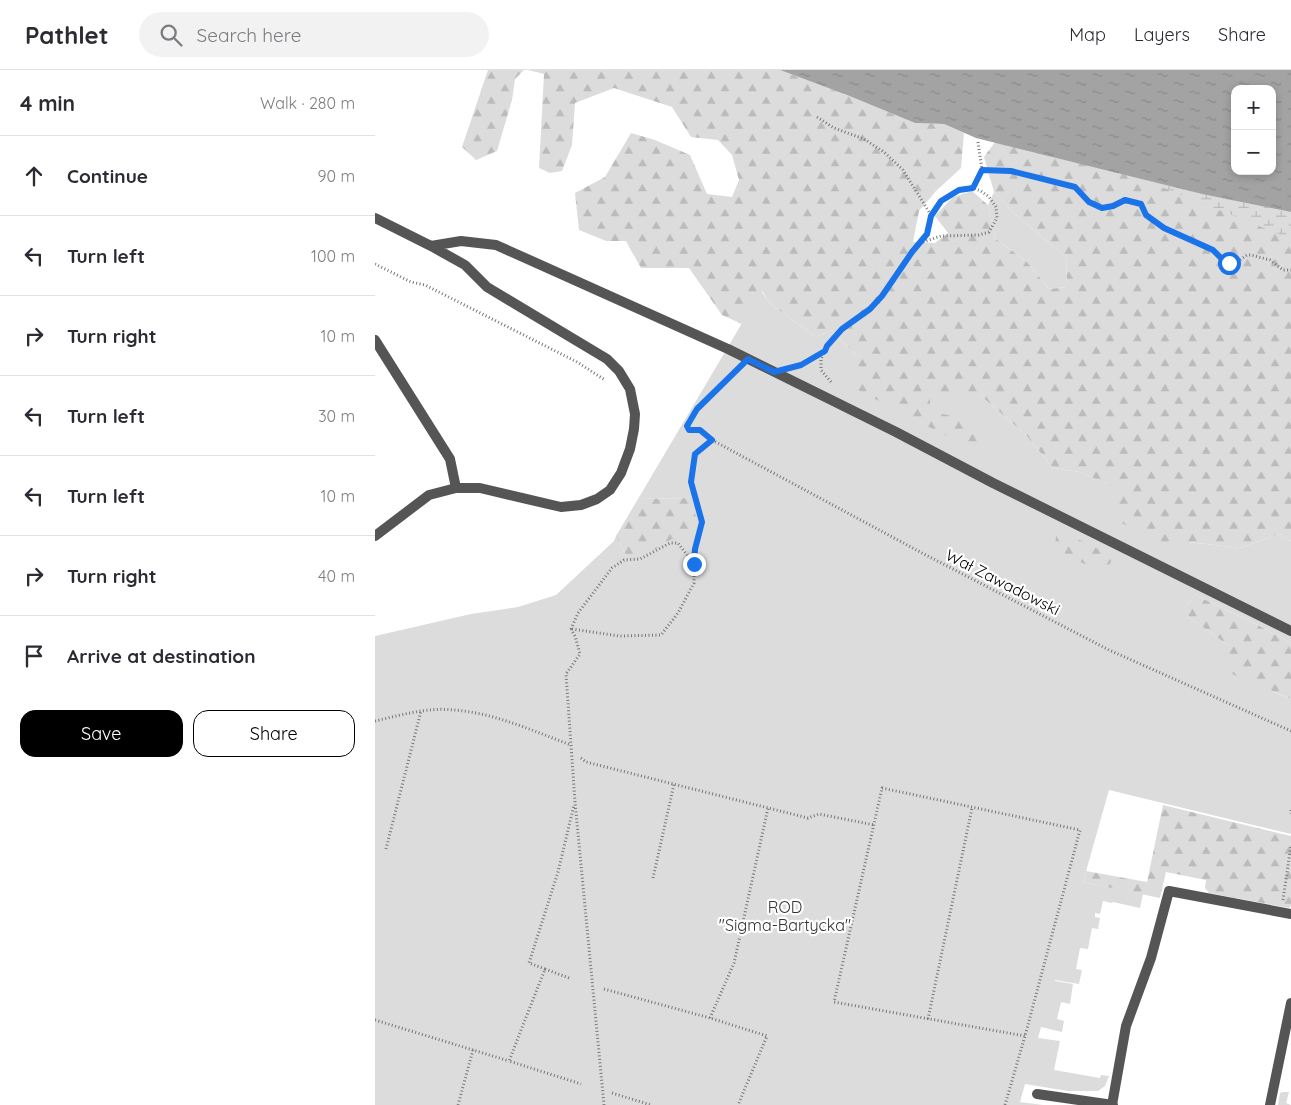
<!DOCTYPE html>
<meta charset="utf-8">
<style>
:root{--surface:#fff;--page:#f2f2f3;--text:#2b2b33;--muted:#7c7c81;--line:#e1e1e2;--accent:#000}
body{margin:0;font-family:Quicksand,sans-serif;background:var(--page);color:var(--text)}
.controls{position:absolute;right:15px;top:15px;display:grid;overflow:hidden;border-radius:10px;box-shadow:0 2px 8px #0003}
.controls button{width:45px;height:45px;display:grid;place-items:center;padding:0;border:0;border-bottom:1px solid var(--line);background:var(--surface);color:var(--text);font:25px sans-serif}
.stop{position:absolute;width:15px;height:15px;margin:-11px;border:4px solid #1a73e8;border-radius:50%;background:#fff}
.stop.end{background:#1a73e8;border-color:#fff;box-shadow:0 1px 5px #0008}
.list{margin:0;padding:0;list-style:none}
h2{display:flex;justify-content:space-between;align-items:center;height:65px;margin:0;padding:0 20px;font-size:21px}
h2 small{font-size:16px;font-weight:400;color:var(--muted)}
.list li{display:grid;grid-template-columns:32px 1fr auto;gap:15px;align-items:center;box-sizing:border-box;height:80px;padding:0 20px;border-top:1px solid var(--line)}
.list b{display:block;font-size:19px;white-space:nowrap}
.list em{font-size:16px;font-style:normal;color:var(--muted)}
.actions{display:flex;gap:10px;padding:15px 20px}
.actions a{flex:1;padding:11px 0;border:1px solid var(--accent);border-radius:15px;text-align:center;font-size:18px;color:var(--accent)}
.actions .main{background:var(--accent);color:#fff}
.icon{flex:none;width:28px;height:28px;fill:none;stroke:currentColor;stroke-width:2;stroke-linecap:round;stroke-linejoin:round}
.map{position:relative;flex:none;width:916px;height:1035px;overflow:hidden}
header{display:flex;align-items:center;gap:30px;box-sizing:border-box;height:70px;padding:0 25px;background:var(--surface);border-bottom:1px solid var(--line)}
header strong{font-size:24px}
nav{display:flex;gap:28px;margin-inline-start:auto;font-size:18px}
.search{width:350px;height:45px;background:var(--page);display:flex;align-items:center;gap:12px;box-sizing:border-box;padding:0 18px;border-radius:28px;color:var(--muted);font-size:19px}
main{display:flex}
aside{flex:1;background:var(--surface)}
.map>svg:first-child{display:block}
.green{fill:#dcdcdc}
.forest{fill:url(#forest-firs)}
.wetland{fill:url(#wetland-marsh)}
.water{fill:url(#water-ripples);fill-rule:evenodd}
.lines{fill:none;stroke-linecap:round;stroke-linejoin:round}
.path{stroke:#777;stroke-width:3;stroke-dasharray:1 2.5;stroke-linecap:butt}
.service{stroke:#555;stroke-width:10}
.minor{stroke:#555;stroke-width:10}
.route{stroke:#1a73e8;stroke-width:6}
.labels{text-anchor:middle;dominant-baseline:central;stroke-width:4.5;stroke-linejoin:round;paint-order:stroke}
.street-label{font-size:16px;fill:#000;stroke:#fff}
.park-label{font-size:16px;fill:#333;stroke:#fff}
</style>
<header>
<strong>Pathlet</strong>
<div class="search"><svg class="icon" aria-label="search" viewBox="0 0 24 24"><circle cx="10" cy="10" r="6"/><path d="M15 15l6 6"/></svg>Search here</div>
<nav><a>Map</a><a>Layers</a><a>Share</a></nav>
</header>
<main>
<aside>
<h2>4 min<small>Walk · 280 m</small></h2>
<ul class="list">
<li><svg class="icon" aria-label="ahead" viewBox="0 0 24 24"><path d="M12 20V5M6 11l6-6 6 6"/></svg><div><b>Continue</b></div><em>90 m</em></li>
<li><svg class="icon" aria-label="left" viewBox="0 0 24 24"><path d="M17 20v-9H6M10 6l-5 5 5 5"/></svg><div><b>Turn left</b></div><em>100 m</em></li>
<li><svg class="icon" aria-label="right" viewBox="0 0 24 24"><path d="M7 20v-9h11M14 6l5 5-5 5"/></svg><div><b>Turn right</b></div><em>10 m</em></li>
<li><svg class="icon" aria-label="left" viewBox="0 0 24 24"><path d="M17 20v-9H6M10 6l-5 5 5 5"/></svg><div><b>Turn left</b></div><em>30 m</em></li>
<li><svg class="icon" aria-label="left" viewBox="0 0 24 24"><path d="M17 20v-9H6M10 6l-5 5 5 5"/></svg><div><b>Turn left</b></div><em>10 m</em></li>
<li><svg class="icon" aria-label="right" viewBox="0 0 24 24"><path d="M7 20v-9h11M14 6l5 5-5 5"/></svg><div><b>Turn right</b></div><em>40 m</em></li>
<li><svg class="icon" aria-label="arrive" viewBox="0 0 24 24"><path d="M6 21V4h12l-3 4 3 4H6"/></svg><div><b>Arrive at destination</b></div></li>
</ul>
<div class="actions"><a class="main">Save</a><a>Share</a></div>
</aside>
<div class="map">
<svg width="916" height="1035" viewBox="0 0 916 1035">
<defs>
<pattern id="forest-firs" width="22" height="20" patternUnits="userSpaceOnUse" patternTransform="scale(1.25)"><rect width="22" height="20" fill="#dcdcdc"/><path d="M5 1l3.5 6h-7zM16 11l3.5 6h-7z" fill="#bbb"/></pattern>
<pattern id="wetland-marsh" width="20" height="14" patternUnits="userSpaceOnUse" patternTransform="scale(1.25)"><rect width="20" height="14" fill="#dcdcdc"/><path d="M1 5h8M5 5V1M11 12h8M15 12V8" fill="none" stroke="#bbb"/></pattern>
<pattern id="water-ripples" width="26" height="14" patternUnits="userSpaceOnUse" patternTransform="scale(1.25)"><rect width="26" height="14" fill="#a3a3a3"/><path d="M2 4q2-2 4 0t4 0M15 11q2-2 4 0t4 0" fill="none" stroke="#8b8b8b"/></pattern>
</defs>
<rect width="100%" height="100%" fill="#fff"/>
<path class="green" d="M619 122 640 144 691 187 692 217 674 219 652 192 621 169 613 135Z
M386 221 397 235 441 267 456 260 481 285 555 342V324L605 325 651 365 678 398 704 402 744 418 813 472 865 478 904 464 916 471V573L877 552 820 525 812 535V546L853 575 896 621 916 629V764L734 720 708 812 768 824 765 838 738 832 737 833 728 831 725 844 720 843V847L725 848 723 859 717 858 713 879 705 878 701 899 707 900 704 914 680 910V911L698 914 695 934 686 932 682 949 689 951 687 962 666 957 663 968 685 971 679 1000 725 1008 726 1005 734 1006 730 1016 723 1021H693L650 1014 645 1032 668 1035H0V566L96 544 143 537 181 525 239 471 241 466 255 495 297 469 315 428 263 429Z
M908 1022H914L911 1033 916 1035H903L905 1023Z"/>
<path class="forest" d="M113 0H149L140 9 137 30 122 81 101 90 87 77Z
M153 0H405L472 25 540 53 569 54 589 63 586 98 561 121 544 141 538 172 560 173 573 163 560 146 578 127 597 121 613 135 621 169 652 192 674 219 692 217 691 187 640 144 619 122 609 87 620 72 827 124 916 142V471L904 464 865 478 813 472 798 478 744 452 743 418 704 402 678 398 651 365 605 325H555V342L592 348 606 372 602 382 483 320 481 285 456 260 441 267 397 235 387 221 367 254 347 245 314 198H266L251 171H231L204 160 200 123 230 107 256 63 280 70 315 85 332 124 357 127 364 110 357 85 343 70 316 67 297 37 239 18 200 33 197 75 187 101 175 103 164 98 169 4Z
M315 428 323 453 311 470 297 469 255 495 241 466 263 429Z
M682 459 738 486 735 494 719 498 694 487 680 475Z
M820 525 877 552 916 573V629L852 602 853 575 812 546V535Z
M788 735 916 766V836L914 838 834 823 830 818 831 810 791 802 785 828 708 812 711 801 772 812Z"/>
<path class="wetland" d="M769 110 827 124 916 142V169Z"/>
<path class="water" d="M405 0H916V142L827 124 601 68 569 54 540 53 472 25ZM860 19H897V101H860Z"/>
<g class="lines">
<path class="path" d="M442 47 459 58 489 69 509 82 528 100 556 145
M603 72 607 100
M598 118 607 100 637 101 700 117 714 132 727 138 738 136 750 130 766 134 771 145 789 158 838 181 847 189 854 193 862 192 872 185H876L895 190 908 200H916
M0 194 36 212 50 215 202 292 230 310
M422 297 426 295 449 281
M456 312 446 300V289L452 276 467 259 495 239 507 226 537 182 552 164 556 145 566 131 584 120 598 118 606 121 614 127 621 137 622 148 614 162 604 165 566 166 545 173
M337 370 547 483 734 580 916 661
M196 559 200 566 205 584 191 604 200 732 229 1035
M196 559 203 543 237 498 249 490 265 489 295 473H303L319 494 320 479 327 452 316 412 320 384 337 370 325 360H314L312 356 322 339 362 300
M197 559 244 566 286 565 303 543 319 513V494
M0 651C26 645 53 637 79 640 120 643 158 661 196 675
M206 688 211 692 433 748 444 744 499 755
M916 740V744
M11 779 46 641
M278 808 299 714
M908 830 916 775
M170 899 154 893 183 802 199 735
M194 908 170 899 134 991 206 1014
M229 919 335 948 392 966 363 1035
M335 948 359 893 393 738
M553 949 597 738
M0 950 134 991
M237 1023 276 1035
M83 1035 98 980
M630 1035 650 966 705 760 507 718 459 932 650 966"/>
<path class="service" d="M0 148 56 176 86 171 121 175 353 279 521 362 618 413 916 561
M0 270 75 389 81 418
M0 466 54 425 81 418H105L186 437 206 435 222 429 235 420 246 403 255 379 259 359 260 344 255 319 244 301 232 289 112 217 90 195 56 176"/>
<path class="minor" d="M662 1024 738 1035
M737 1035 751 956 776 888 794 821 916 844
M895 1035 916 933"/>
</g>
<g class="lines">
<path class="route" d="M319 494 320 479 327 452 316 412 320 384 337 370 325 360H314L312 356 322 339 373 289 399 302 426 295 450 281 452 276 467 259 495 239 507 226 537 182 552 164 556 146 566 131 584 120 598 118 607 100 636 101 700 117 714 132 727 138 738 136 750 130 766 134 771 145 789 158 838 180 847 189 854 193"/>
</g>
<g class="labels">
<g class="street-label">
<text transform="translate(628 512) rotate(27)">Wał Zawadowski</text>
</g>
<g class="park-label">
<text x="410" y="837">ROD<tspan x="410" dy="18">"Sigma-Bartycka"</tspan></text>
</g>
</g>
</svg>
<div class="controls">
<button>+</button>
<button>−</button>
</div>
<div class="stop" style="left:854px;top:193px"></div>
<div class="stop end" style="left:319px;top:494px"></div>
</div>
</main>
